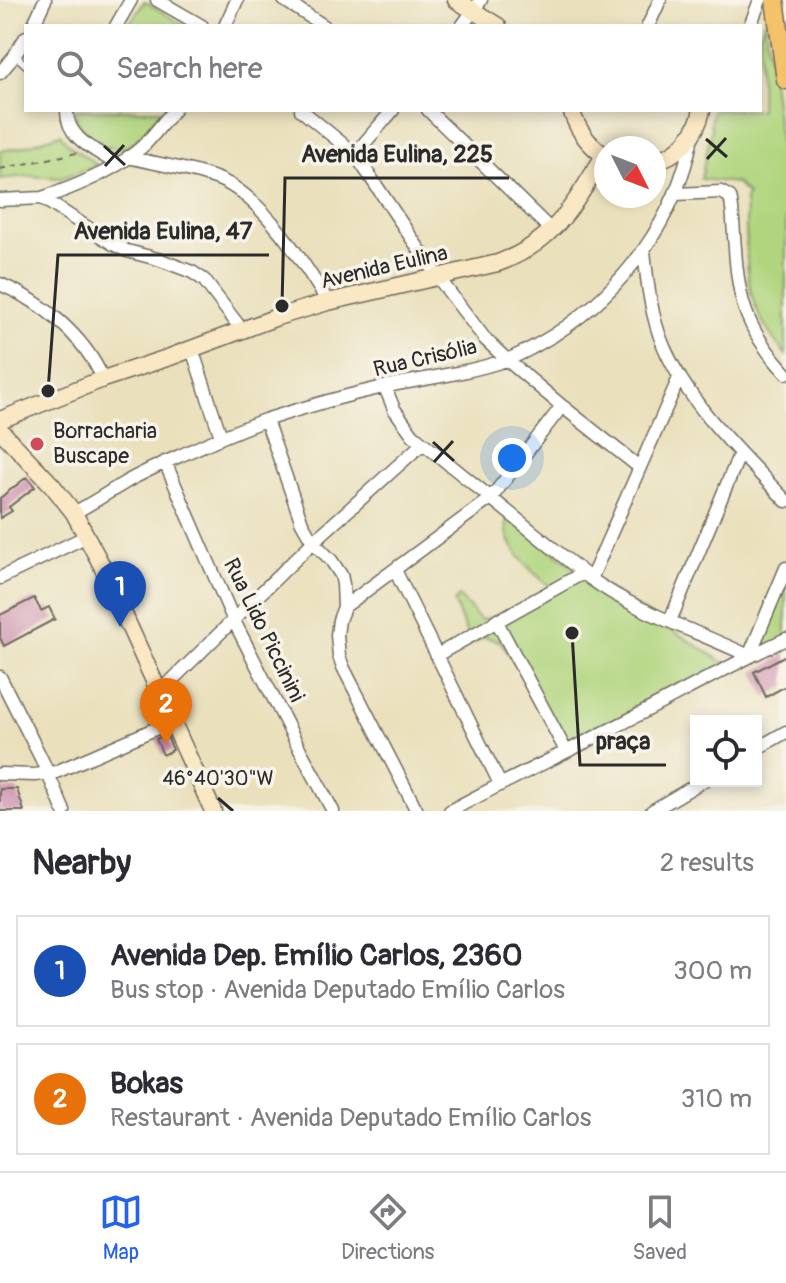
<!DOCTYPE html>
<meta charset="utf-8">
<style>
:root{--surface:#fff;--page:#f7f7f7;--text:#2b2b33;--muted:#7c7c81;--line:#e1e1e2;--accent:#2563eb}
body{margin:0;font-family:Pangolin,sans-serif;background:var(--page);color:var(--text)}
.controls{position:absolute;right:24px;bottom:24px;display:grid;overflow:hidden;border-radius:0px;box-shadow:0 4px 12px #0003}
.controls button{width:72px;height:72px;display:grid;place-items:center;padding:0;border:0;border-bottom:2px solid var(--line);background:var(--surface);color:var(--text);font:40px sans-serif}
.compass{position:absolute;left:594px;top:136px;width:72px;height:72px;border-radius:50%;background:var(--surface);box-shadow:0 4px 12px #0003;rotate:132deg}
.you{position:absolute;left:512px;top:458px;width:28px;height:28px;margin:-20px;border:6px solid #fff;border-radius:50%;background:#1a73e8;box-shadow:0 0 0 12px #1a73e833}
.badge{display:grid;place-items:center;width:52px;height:52px;border-radius:50%;background:var(--accent);color:#fff;font-size:26px;font-weight:700}
.pin{position:absolute;translate:-50% -66px;filter:drop-shadow(0 2px 4px #0008)}
.pin::after{content:'';position:absolute;top:42px;width:28px;height:24px;background:inherit;clip-path:polygon(0 0,100% 0,50% 100%)}
.list{margin:0;padding:0;list-style:none}
h2{display:flex;justify-content:space-between;align-items:center;height:104px;margin:0;padding:0 32px;font-size:34px}
h2 small{font-size:26px;font-weight:400;color:var(--muted)}
.list li{display:grid;grid-template-columns:52px 1fr auto;gap:24px;align-items:center;box-sizing:border-box;height:112px;margin:0 16px 16px;padding:0 16px;border:2px solid var(--line);border-radius:0px}
.list b{display:block;font-size:30px;white-space:nowrap}
.list p{margin:0;font-size:26px;white-space:nowrap;color:var(--muted)}
.list em{font-size:26px;font-style:normal;color:var(--muted)}
.icon{flex:none;width:44px;height:44px;fill:none;stroke:currentColor;stroke-width:2;stroke-linecap:round;stroke-linejoin:round}
.map{position:relative;flex:none;width:786px;height:811px;overflow:hidden}
.search{position:absolute;background:var(--surface);box-shadow:0 4px 12px #0003;left:24px;right:24px;top:24px;height:88px;display:flex;align-items:center;gap:20px;box-sizing:border-box;padding:0 28px;border-radius:0px;color:var(--muted);font-size:30px}
.sheet{height:360px;background:var(--surface)}
nav{display:flex;justify-content:space-around;align-items:center;box-sizing:border-box;height:112px;border-top:2px solid var(--line);background:var(--surface);font-size:22px;color:var(--muted)}
nav a{display:grid;justify-items:center;gap:4px}
nav .on{color:var(--accent)}
.map>svg:first-child{display:block}
.green{fill:#b1d57e;stroke:#6e8054;stroke-width:2}
.building{fill:#ce8faf}
.lines{fill:none;stroke-linecap:round;stroke-linejoin:round}
.lane-casing{stroke:#6e6a5e;stroke-width:9}
.street-casing{stroke:#6e6a5e;stroke-width:15}
.secondary-casing{stroke:#6e6a5e;stroke-width:19}
.primary-casing{stroke:#6e6a5e;stroke-width:21}
.path{stroke:#6e6a5e;stroke-width:2;stroke-dasharray:6 6;stroke-linecap:butt}
.lane{stroke:#fff;stroke-width:6}
.street{stroke:#fff;stroke-width:12}
.secondary{stroke:#fae7c3;stroke-width:16}
.primary{stroke:#f3c26a;stroke-width:18}
.ticks{fill:none;stroke:#2b2b2b;stroke-width:3}
.poi-dot{fill:#d1495b;stroke:#f7f3e8;stroke-width:3}
.labels{text-anchor:middle;dominant-baseline:central;stroke-width:7;stroke-linejoin:round;paint-order:stroke}
.street-label{font-size:22px;fill:#2b2b2b;stroke:#f7f3e8}
.poi-label{font-size:22px;fill:#2b2b2b;stroke:#f7f3e8;text-anchor:start}
.ticks-label{font-size:20px;text-anchor:middle;fill:#2b2b2b;stroke:#f7f3e8;stroke-width:7;stroke-linejoin:round;paint-order:stroke}
.leader{fill:none;stroke:#2b2b2b;stroke-width:3}
.callout-dot{fill:#2b2b2b;stroke:#f7f3e8;stroke-width:3}
.callout-label{font-size:24px;text-anchor:middle;font-weight:bold;fill:#2b2b2b;stroke:#f7f3e8;stroke-width:7;stroke-linejoin:round;paint-order:stroke}
</style>
<div class="map">
<svg width="786" height="811" viewBox="0 0 786 811">
<rect width="100%" height="100%" fill="#f7f3e8"/>
<filter id="ink" filterUnits="userSpaceOnUse"><feTurbulence type="fractalNoise" baseFrequency=".0125" numOctaves="2"/><feDisplacementMap in="SourceGraphic" scale="16" xChannelSelector="R" yChannelSelector="G"/><feConvolveMatrix kernelMatrix="1 2 1 2 8 2 1 2 1" color-interpolation-filters="sRGB"/></filter>
<filter id="wash" filterUnits="userSpaceOnUse"><feTurbulence type="fractalNoise" baseFrequency=".006" numOctaves="4" result="noise"/><feDisplacementMap in="SourceGraphic" scale="32" xChannelSelector="R" yChannelSelector="G"/><feGaussianBlur stdDeviation="1.8" result="paint"/><feColorMatrix in="noise" values="0 0 0 0 0 0 0 0 0 0 0 0 0 0 0 0 0 1.4 0 .05"/><feComposite in="paint" operator="in"/></filter>
<g filter="url(#wash)">
<rect width="100%" height="100%" fill="#eae0bc"/>
<path class="green" d="M144 2 147 3 185 26H128Z
M765 21 786 194V355C768 334 752 309 749 281 745 254 747 225 745 198L748 195 736 183 701 179 712 127 710 126 713 110H760V34Z
M76 110H162C152 122 141 141 126 147 107 155 74 130 76 110Z
M60 134 68 144 97 165 62 178 28 176 0 179V151L22 147Z
M508 516 580 572 726 664 573 751 500 641 484 637 471 644 454 602 459 597 481 620 499 616 551 587C531 572 499 543 508 516Z
M786 580V643L750 659Z"/>
<g id="blocks">
<path class="building" d="M27 477 35 487 9 507 12 511 0 518V498Z
M34 598 41 611 49 607 55 619 4 646 0 638V615Z
M786 655V686L766 697 754 672Z
M166 734 173 750 163 755 156 739Z
M0 789H17L24 811H0Z"/>
</g>
</g>
<g filter="url(#ink)">
<use href="#blocks" fill-opacity="0" stroke="#6e6a5e" stroke-width="2"/>
<g class="lines">
<defs>
<path id="lane" d="M15 55 26 65"/>
<path id="street" d="M157 0 202 26
M284 0 324 26
M33 26 45 0
M116 26 131 0
M225 26 237 0
M462 26 481 0
M648 26 660 0
M750 26 760 0
M0 73 15 55 26 37
M67 110C66 139 96 150 117 164
M301 110 355 154 437 276 485 339 507 360 562 406 639 467
M428 110 552 231
M355 154 393 110
M128 157C157 164 192 169 218 179 262 196 304 263 328 302
M676 194 721 192 730 197C734 213 733 231 735 248 738 303 748 332 786 373
M42 198C73 188 121 168 145 144 155 134 164 121 174 110
M0 200 42 198 113 244 127 251 158 259 192 272 204 280 242 330
M644 250C647 282 651 317 664 347 690 407 742 454 786 501
M0 284C43 302 84 336 103 379
M192 349 221 437
M385 387 394 409 413 435 591 579C638 613 697 631 749 656
M266 420 302 523 313 542 331 560 341 575 343 584 344 607 339 620 337 635 339 656 343 667 417 811
M165 462 234 621 298 746 333 811
M74 513C92 503 109 492 126 482 145 471 166 462 186 453 212 441 238 430 265 420 305 407 347 395 388 386 427 378 468 373 506 360 523 354 539 344 554 335 624 290 677 219 692 136
M395 570 500 784
M0 578 87 536
M591 579 679 378
M344 607 491 498 562 406
M496 620 566 751
M670 621 740 453
M437 655 583 573
M749 656 786 568
M0 677 42 760 64 811
M158 690 170 682 313 542 422 444
M756 749 786 732
M0 774 35 775 56 772 173 721
M450 811C501 783 555 758 607 731 667 701 725 667 786 639
M652 811 703 781"/>
<path id="secondary" d="M456 0 498 26
M571 110C578 131 588 144 606 157
M654 161C679 156 697 134 702 110
M0 420 103 379 170 357 277 317 328 302 498 263C554 243 574 204 604 156
M0 430 52 485 74 513 101 564 213 811"/>
<path id="primary" d="M775 0 786 80"/>
</defs>
<use href="#lane" class="lane-casing"/>
<use href="#street" class="street-casing"/>
<use href="#secondary" class="secondary-casing"/>
<use href="#primary" class="primary-casing"/>
<path class="path" d="M0 169 77 153"/>
<use href="#lane" class="lane"/>
<use href="#street" class="street"/>
<use href="#secondary" class="secondary"/>
<use href="#primary" class="primary"/>
</g>
</g>
<path class="ticks" d="M706 139 727 157M104 146 125 165M707 159 726 138M105 166 124 145M433 442 454 461M434 462 453 441M218 798 233 811"/>
<circle class="poi-dot" cx="37" cy="444" r="8"/>
<g class="labels">
<g class="street-label">
<text transform="translate(384 267) rotate(-13)">Avenida Eulina</text>
<text transform="translate(425 358) rotate(-13)">Rua Crisólia</text>
<text transform="translate(264 630) rotate(64)">Rua Lido Piccinini</text>
</g>
<g class="poi-label">
<text x="53" y="431">Borracharia<tspan x="53" dy="25">Buscape</tspan></text>
</g>
</g>
<g class="ticks-label">
<text x="218" y="785">46°40'30"W</text>
</g>
<path class="leader" d="M282 306L285 178H509M48 391L58 255H269M572 633L580 765H666"/>
<g class="callout-dot">
<circle cx="282" cy="306" r="8"/>
<circle cx="48" cy="391" r="8"/>
<circle cx="572" cy="633" r="8"/>
</g>
<g class="callout-label">
<text x="397" y="162">Avenida Eulina, 225</text>
<text x="163" y="239">Avenida Eulina, 47</text>
<text x="623" y="749">praça</text>
</g>
</svg>
<div class="controls">
<button><svg class="icon" aria-label="locate" viewBox="0 0 24 24"><circle cx="12" cy="12" r="6"/><path d="M12 2v4M12 18v4M2 12h4M18 12h4"/></svg></button>
</div>
<svg class="compass" viewBox="-18 -18 36 36"><path d="M0-13l5 13h-10z" fill="#e53935"/><path d="M0 13l5-13h-10z" fill="#7c7c81"/></svg>
<div class="you"></div>
<div class="pin badge" style="left:120px;top:627px;background:#1a4fb4">1</div>
<div class="pin badge" style="left:166px;top:744px;background:#e8710a">2</div>
<div class="search"><svg class="icon" aria-label="search" viewBox="0 0 24 24"><circle cx="10" cy="10" r="6"/><path d="M15 15l6 6"/></svg>Search here</div>
</div>
<section class="sheet">
<h2>Nearby<small>2 results</small></h2>
<ul class="list">
<li><span class="badge" style="background:#1a4fb4">1</span><div><b>Avenida Dep. Emílio Carlos, 2360</b><p>Bus stop · Avenida Deputado Emílio Carlos</p></div><em>300 m</em></li>
<li><span class="badge" style="background:#e8710a">2</span><div><b>Bokas</b><p>Restaurant · Avenida Deputado Emílio Carlos</p></div><em>310 m</em></li>
</ul>
</section>
<nav>
<a class="on"><svg class="icon" aria-label="map" viewBox="0 0 24 24"><path d="M3 6l6-2 6 2 6-2v14l-6 2-6-2-6 2zM9 4v14M15 6v14"/></svg>Map</a>
<a><svg class="icon" aria-label="directions" viewBox="0 0 24 24"><path d="M12 3l9 9-9 9-9-9zM9 14v-3h6M13 9l2 2-2 2"/></svg>Directions</a>
<a><svg class="icon" aria-label="saved" viewBox="0 0 24 24"><path d="M7 4h10v16l-5-4-5 4z"/></svg>Saved</a>
</nav>
